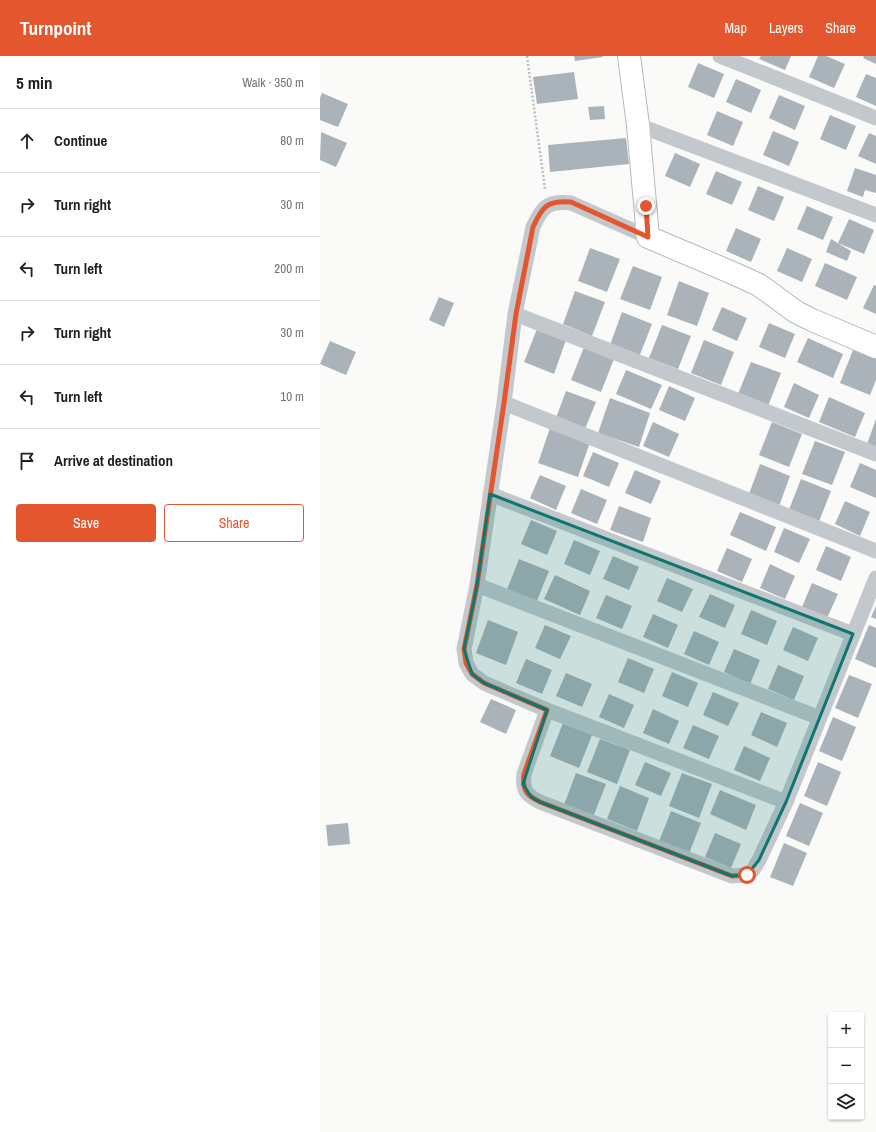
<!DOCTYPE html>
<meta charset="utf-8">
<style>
:root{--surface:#fff;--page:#f6f6f6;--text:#202124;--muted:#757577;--line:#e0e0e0;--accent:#e4572e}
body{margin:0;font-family:"Archivo Narrow",sans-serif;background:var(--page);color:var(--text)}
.controls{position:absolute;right:12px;bottom:12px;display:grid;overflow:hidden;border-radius:4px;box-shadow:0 1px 3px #0004}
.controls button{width:36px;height:36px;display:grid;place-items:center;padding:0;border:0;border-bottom:1px solid var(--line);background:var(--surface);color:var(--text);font:20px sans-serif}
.stop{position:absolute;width:12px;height:12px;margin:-9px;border:3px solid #e4572e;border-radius:50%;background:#fff}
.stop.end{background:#e4572e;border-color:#fff;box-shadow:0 1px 4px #0008}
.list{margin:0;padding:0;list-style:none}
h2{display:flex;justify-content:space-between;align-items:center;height:52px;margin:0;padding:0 16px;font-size:17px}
h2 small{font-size:13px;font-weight:400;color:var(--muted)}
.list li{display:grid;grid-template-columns:26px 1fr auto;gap:12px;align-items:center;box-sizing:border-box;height:64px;padding:0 16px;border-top:1px solid var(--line)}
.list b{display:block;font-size:15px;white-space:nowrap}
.list em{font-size:13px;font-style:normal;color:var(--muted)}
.actions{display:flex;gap:8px;padding:12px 16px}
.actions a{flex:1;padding:9px 0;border:1px solid var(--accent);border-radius:4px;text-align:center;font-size:14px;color:var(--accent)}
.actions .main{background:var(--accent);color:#fff}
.icon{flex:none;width:22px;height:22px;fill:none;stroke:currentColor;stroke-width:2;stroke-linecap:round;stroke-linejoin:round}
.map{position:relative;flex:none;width:556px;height:1076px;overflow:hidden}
header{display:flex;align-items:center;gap:24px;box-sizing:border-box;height:56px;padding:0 20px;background:var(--accent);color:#fff}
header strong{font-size:19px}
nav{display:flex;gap:22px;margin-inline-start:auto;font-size:14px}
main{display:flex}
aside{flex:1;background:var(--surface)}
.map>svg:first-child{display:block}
.building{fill:#aab3b9}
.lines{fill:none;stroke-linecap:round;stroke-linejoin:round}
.secondary-casing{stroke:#b3babf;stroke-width:24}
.path{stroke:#bbbfc2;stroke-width:2.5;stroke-dasharray:2 2;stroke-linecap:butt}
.street{stroke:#c3c8cc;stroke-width:15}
.secondary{stroke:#fff;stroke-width:22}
.route{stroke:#e4572e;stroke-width:5}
.marked{fill:#0f766e;fill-opacity:0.2;stroke:#0f766e;stroke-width:3;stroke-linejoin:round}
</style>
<header>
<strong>Turnpoint</strong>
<nav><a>Map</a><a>Layers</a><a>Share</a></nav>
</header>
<main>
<aside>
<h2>5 min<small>Walk · 350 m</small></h2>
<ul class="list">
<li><svg class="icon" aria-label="ahead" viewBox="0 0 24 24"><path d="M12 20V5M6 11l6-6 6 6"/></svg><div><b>Continue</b></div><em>80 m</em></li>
<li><svg class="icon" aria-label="right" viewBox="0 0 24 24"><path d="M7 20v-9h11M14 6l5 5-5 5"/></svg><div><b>Turn right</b></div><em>30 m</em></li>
<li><svg class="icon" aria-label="left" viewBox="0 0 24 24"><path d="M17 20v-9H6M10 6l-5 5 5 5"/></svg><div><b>Turn left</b></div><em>200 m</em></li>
<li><svg class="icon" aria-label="right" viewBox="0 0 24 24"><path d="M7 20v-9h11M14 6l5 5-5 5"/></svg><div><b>Turn right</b></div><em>30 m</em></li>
<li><svg class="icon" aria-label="left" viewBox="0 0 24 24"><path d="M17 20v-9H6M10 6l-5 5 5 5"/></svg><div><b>Turn left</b></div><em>10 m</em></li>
<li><svg class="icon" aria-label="arrive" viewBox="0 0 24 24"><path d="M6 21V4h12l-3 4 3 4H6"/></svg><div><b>Arrive at destination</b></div></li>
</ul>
<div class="actions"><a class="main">Save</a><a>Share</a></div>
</aside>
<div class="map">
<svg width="556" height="1076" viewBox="0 0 556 1076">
<rect width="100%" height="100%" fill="#fafaf8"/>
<path class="building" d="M254 0H283V1L255 5Z
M441 0H471L465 14 439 3Z
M498 0H506L525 8 514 32 489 21Z
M544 0H556V8L543 2Z
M378 7 404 18 394 42 368 31Z
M254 16 258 43 217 48 213 21Z
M546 18 556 22V50L536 41Z
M416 23 441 34 431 57 406 46Z
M2 37 28 48 18 71 0 64V42Z
M459 39 485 50 475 74 449 62Z
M284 50 285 63 270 64 268 51Z
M397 55 423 66 413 90 387 79Z
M510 59 536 70 526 94 500 83Z
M453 75 479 86 469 110 443 99Z
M1 76 27 87 16 111 0 104Z
M549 77 556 80V108L538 100Z
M306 82 309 108 230 116 228 89Z
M355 97 380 108 370 131 345 120Z
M535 112 556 119V137L545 134 543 141 527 135Z
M396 115 422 126 412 149 386 138Z
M438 130 464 141 454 165 428 154Z
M487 150 513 161 503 184 477 173Z
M529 163 554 174 544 198 518 187Z
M416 172 441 183 431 206 406 195Z
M511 183 531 195 527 205 506 196Z
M270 192 300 203 287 236 258 225Z
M467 192 492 203 482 226 457 215Z
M505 207 537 221 527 244 495 230Z
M313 210 342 221 330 254 300 243Z
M359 225 389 237 377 270 347 259Z
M554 229 556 230V258L543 252Z
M255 235 285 246 272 280 243 268Z
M119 241 134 247 124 271 109 264Z
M402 251 427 262 417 285 392 274Z
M302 256 332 268 319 301 290 289Z
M449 267 475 278 465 302 439 291Z
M342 269 371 280 358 313 329 302Z
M217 273 246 284 234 318 204 306Z
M488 282 523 298 513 322 477 306Z
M384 284 414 296 401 329 371 317Z
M10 285 36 296 26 319 0 308Z
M264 291 294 303 281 336 251 324Z
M533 294 556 303V324L550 339 520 327Z
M431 306 461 317 448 350 418 338Z
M306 314 342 329 331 353 296 338Z
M474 327 499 339 489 362 464 351Z
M349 330 375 342 365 365 339 354Z
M246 335 276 346 265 373 236 362Z
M509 341 545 357 535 381 499 366Z
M290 342 330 357 319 391 278 377Z
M556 363V395L546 391Z
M333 366 359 378 349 401 323 390Z
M452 366 482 378 469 411 439 399Z
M230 372 270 386 258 421 218 407Z
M495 385 525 396 512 429 482 418Z
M273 396 299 407 289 431 263 420Z
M540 407 556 414V442L530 431Z
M440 408 470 420 458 453 428 441Z
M315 414 341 425 331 448 305 437Z
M220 419 246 430 236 454 210 442Z
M481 423 511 435 498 468 468 456Z
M261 433 287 444 277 468 251 457Z
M525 445 550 456 540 480 515 468Z
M299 450 331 462 323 486 290 474Z
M420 456 456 471 446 495 410 479Z
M211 464 237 475 227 499 201 488Z
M464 472 490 483 479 507 454 496Z
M254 484 280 495 270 519 244 508Z
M506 490 531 501 521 525 496 514Z
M407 492 432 503 422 526 397 515Z
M293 500 319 511 309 534 283 523Z
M199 503 229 515 216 547 186 536Z
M450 508 475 520 465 543 440 532Z
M235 519 270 535 260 559 224 543Z
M347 522 373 533 362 556 337 545Z
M492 527 518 538 507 562 482 551Z
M390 538 415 549 405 572 379 561Z
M286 539 312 550 302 573 276 562Z
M556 550V563L551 561Z
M431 554 457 565 447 589 421 578Z
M333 558 358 569 348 592 323 581Z
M168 564 198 576 186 609 156 597Z
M225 569 251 580 240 603 215 592Z
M549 569 556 572V612L535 603Z
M473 571 498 582 488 605 463 594Z
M374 575 399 586 389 609 364 598Z
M414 593 440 604 430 628 404 616Z
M308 602 334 613 324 637 298 626Z
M206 603 232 614 222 638 196 627Z
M458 609 484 620 474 644 448 633Z
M352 616 378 627 368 651 342 640Z
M246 617 272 628 262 651 236 640Z
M529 619 552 628 538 662 515 652Z
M393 636 419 647 408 670 383 659Z
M289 638 314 649 304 672 279 661Z
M171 643 196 654 186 678 160 666Z
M333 653 359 665 349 688 323 677Z
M441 656 467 667 457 691 431 679Z
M513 661 536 671 522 705 499 695Z
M243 667 272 679 259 712 230 700Z
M373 669 399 680 389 703 363 692Z
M280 683 310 694 297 728 267 716Z
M424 690 450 702 440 725 414 714Z
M325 706 351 717 341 740 315 729Z
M498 706 521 716 507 750 484 740Z
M256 717 286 728 273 761 244 749Z
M362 717 392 728 379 762 349 750Z
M300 730 329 742 317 775 287 763Z
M400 734 436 749 426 774 390 758Z
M480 747 503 757 489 790 466 780Z
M351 755 381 767 368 800 338 788Z
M28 767 30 788 8 790 6 769Z
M395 777 421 788 411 812 385 801Z
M464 787 487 797 473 830 450 821Z"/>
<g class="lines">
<defs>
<path id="secondary" d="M309 0 318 69 328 181 415 218 439 229 476 256 492 264 556 291"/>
</defs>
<use href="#secondary" class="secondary-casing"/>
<path class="path" d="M207 0 225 133"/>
<path class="street" d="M400 0 556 62
M318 69 556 159
M328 181 251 147C228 144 222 151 213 171L195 258 184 347 157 529 144 593 146 607 152 618 164 627 227 654 466 746
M195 258 556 398
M184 347 556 495
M170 438 533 578
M157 529 500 662
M227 654 204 718C202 734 206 739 220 746L412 820 427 819 433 814 439 804 466 746 556 522"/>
<use href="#secondary" class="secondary"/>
</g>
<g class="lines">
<path class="route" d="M326 150 328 181 251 146C227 144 222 151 213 171L196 258 184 347 157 529 144 593 146 607 152 618 164 627 227 654 204 718C202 734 206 739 220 746L412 820 427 819"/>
</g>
<path class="marked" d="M170 438 533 578 466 746 439 804 427 819 412 820 220 746 211 741 203 728 227 654 164 627 152 618 144 593 157 529Z"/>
</svg>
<div class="controls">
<button>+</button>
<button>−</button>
<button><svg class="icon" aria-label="layers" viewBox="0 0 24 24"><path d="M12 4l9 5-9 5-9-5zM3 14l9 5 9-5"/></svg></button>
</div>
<div class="stop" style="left:427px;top:819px"></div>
<div class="stop end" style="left:326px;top:150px"></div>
</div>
</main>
